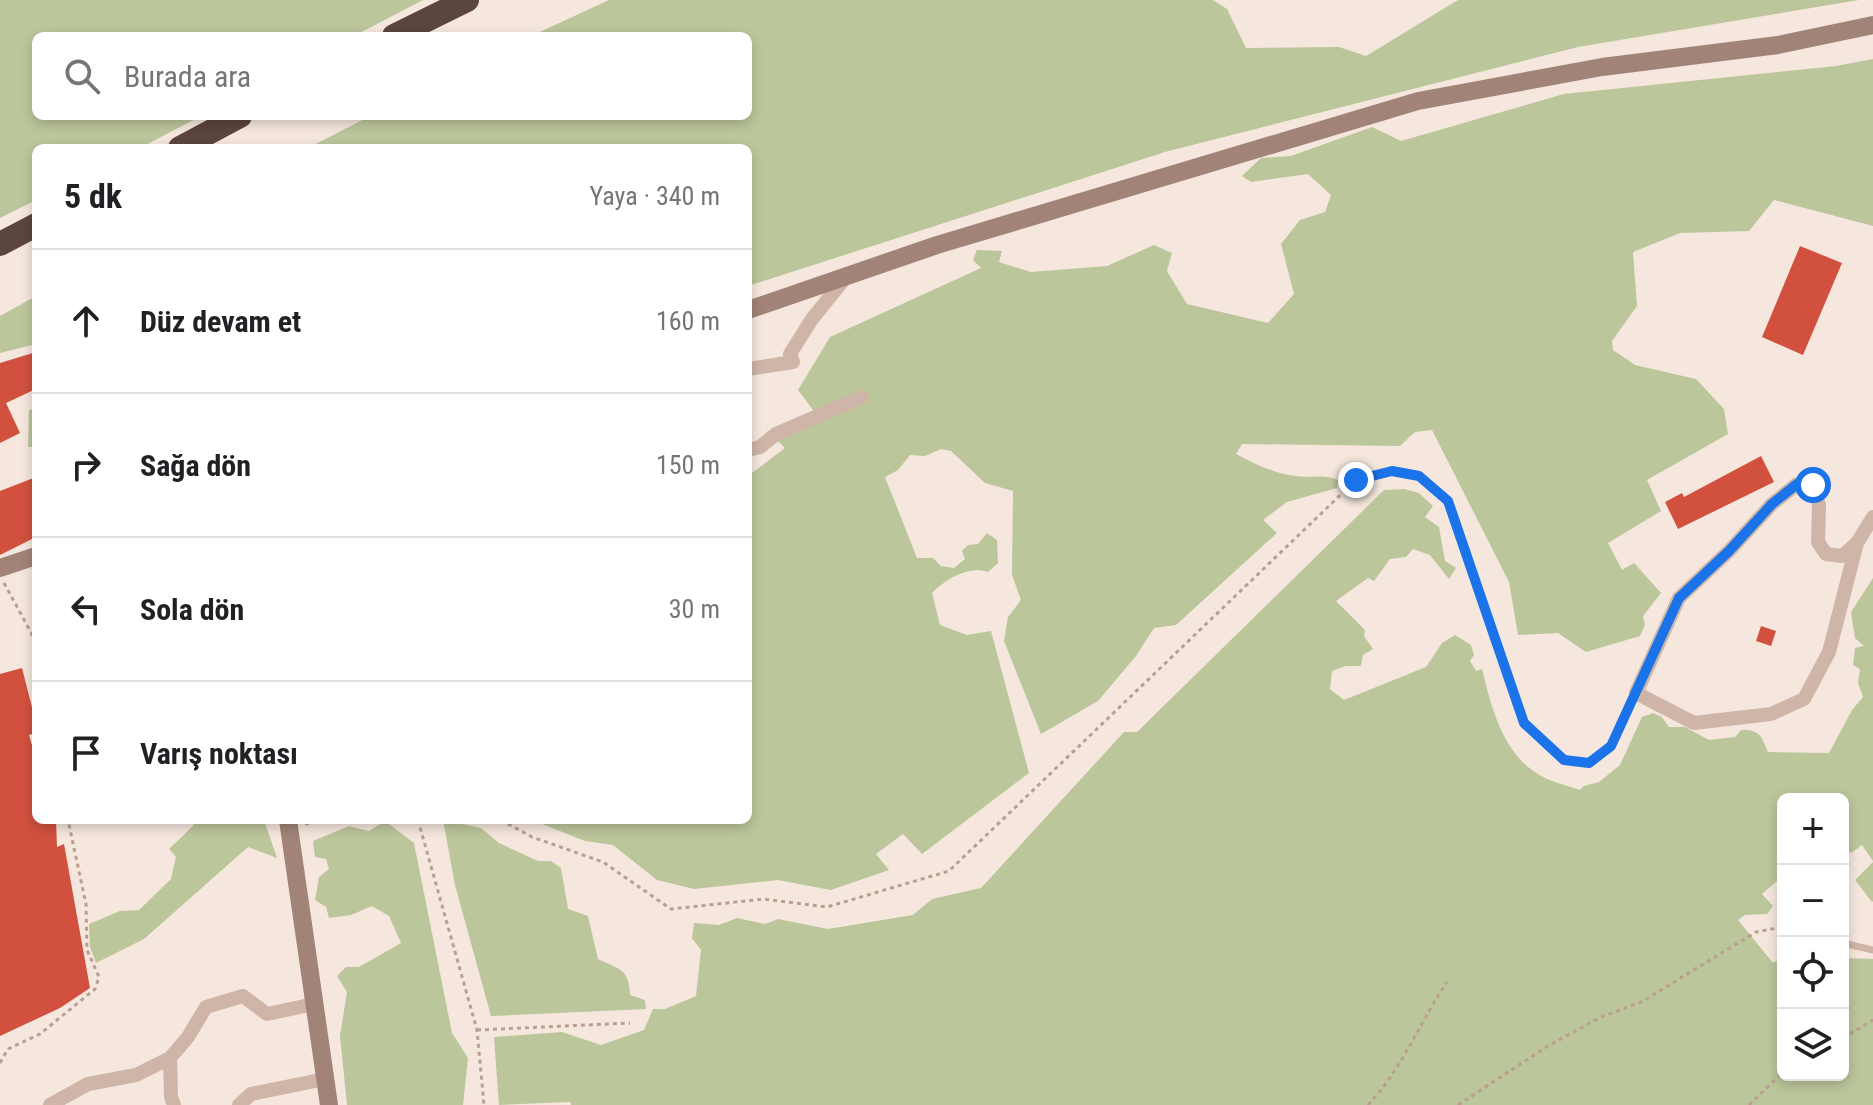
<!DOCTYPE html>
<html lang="tr">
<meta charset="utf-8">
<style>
:root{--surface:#fff;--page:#f6f6f6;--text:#202124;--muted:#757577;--line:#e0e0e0}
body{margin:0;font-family:"Roboto Condensed",sans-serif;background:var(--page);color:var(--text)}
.controls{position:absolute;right:24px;bottom:24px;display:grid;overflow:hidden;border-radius:12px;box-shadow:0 4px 12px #0003}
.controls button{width:72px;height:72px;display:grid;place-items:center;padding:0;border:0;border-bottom:2px solid var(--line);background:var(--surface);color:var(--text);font:40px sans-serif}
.stop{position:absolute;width:24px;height:24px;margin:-18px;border:6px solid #1a73e8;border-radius:50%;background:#fff}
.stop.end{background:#1a73e8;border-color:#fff;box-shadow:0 2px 8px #0008}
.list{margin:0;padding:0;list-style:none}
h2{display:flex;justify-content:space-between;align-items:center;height:104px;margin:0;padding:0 32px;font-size:34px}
h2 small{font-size:26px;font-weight:400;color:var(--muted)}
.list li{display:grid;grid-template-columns:52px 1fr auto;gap:24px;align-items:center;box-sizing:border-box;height:144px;padding:0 32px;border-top:2px solid var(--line)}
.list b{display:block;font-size:30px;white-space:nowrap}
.list em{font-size:26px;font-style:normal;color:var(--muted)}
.icon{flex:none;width:44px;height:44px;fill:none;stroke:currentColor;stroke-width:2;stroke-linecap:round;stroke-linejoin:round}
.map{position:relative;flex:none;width:1873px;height:1105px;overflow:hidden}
.search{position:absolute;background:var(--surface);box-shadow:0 4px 12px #0003;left:32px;top:32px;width:720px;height:88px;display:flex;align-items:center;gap:20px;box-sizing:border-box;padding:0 28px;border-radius:12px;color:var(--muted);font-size:30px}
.panel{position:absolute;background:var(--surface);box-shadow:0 4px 12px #0003;left:32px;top:144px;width:720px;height:680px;border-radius:12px}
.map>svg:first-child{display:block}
.green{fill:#bcc69b}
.building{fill:#d1513e}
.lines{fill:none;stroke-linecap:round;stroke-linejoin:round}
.path{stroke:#ba9e91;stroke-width:3;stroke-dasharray:4 4;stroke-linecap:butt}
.lane{stroke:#ceb5a7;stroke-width:7}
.street{stroke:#ceb5a7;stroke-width:14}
.secondary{stroke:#a28378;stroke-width:18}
.highway{stroke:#5c443f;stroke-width:24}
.route{stroke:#1a73e8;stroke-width:10}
</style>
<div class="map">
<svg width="1873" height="1105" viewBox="0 0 1873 1105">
<rect width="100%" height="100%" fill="#f5e7dd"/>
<path class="green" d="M0 0H423L354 36H36V116H201L140 148H36V200L0 218Z
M609 0H1213L1227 9 1246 48 1339 47 1366 56 1458 0H1859L1578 47 1165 152 748 286V148H308L370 116H748V36H531Z
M1873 59V226L1774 200 1749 231 1680 233 1633 252 1637 306 1612 341 1613 350 1635 365 1696 379 1724 409 1728 434 1647 480 1661 511 1608 543 1622 570 1634 563 1661 593 1643 616 1645 625 1640 636 1586 652 1558 633 1518 635 1509 582 1432 430 1415 432 1400 446 1242 444 1236 454C1260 467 1280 476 1308 477 1320 477 1326 475 1338 480L1337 488 1287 502 1263 520 1277 533 1176 625 1154 628 1136 656 1098 701 1041 734 1004 641 1008 617 1021 600 1012 575 1013 491 985 483 951 451 941 449 925 456 910 455 898 470 885 477 917 558H933L941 566 954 568 965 559 962 551 968 545 978 544 987 533 997 540 998 563 988 572C968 565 945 580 932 593L940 625 967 635 991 631 1029 773 922 854 903 834 876 854 889 870 831 890 778 880 694 889 657 880 613 845 585 841 532 820H748V476L785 448 777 440 819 418 798 390 830 337 981 268 973 260 977 250 1002 251 999 262 1031 272 1107 266 1154 245 1172 253 1167 271 1187 304 1268 323 1294 294 1281 244 1300 220 1325 212 1331 195 1308 174 1251 182 1242 176 1261 158 1291 156 1372 127 1401 141 1564 94 1836 66Z
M36 296V344L0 353V316Z
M36 408V447H28L29 410Z
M1404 489 1419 493 1433 506 1425 517 1439 527 1445 561 1456 568 1449 579 1430 555 1413 549 1406 557 1390 559 1374 581 1368 578 1336 601 1365 630 1364 636 1373 649 1363 655 1361 666H1346L1332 671 1330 689 1344 700 1426 667 1442 643 1455 635 1471 645 1474 655 1470 661 1476 671 1482 669C1492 710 1504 758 1545 778 1556 783 1569 786 1580 790L1584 786 1599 782 1620 765 1642 717 1653 713 1662 717 1669 727H1685L1709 740 1735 737 1741 730C1760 729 1762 737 1768 752L1829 753 1852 710 1863 697 1858 683 1860 669 1853 665 1855 648 1864 646 1855 638 1851 612 1873 578V861L1862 845 1851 853 1843 846V799H1783V876L1762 894 1773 906 1767 914 1745 915 1738 920 1773 963 1783 957V1075H1843V958L1873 959V1105H571L570 1102 499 1105 494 1037 562 1032 601 1045 644 1030 653 1009H665L696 996 701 950 692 938 694 923 719 925 737 918 765 924 778 919 828 929 913 915 932 899 981 888 1124 732H1137L1384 490Z
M194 820H264L277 858 248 847 144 939 96 963 90 947 89 924 120 911 139 910 171 879 176 857 169 849 193 826Z
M443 820 481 828 499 843 538 861H551L561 868 568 909 588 916 598 959C620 970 629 968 630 995L645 1000 646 1009 491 1016 455 885Z
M385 821 414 843 452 1033 468 1058 463 1105H347L340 1036 347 992 337 976 346 967H359L401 943 389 916 372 906 351 915 329 918 326 907 315 900 319 877 329 869 326 859 315 857 313 841 349 826 369 831Z
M1873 862V901L1872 902 1855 880Z"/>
<path class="building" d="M1800 246 1842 263 1803 355 1762 337Z
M36 352V389L6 403 20 433 0 443V363Z
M1761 456 1774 482 1678 529 1665 502 1682 493 1684 497Z
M36 477V537L0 555V491Z
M1761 626 1776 631 1771 646 1756 641Z
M22 668 36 723V733L29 735 36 759V820H56L57 847 64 844 90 988 60 1008 0 1036V674Z"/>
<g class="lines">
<path class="path" d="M4 583 34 638 36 648
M418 820 477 1030 484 1105
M501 820 532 837 603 862 671 909 764 899 827 907 949 871 1356 480 1392 471 1419 476 1448 501 1524 723 1564 760 1589 763 1611 746 1629 707
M305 824 321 820
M477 1030 630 1023
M1843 1038 1873 1020
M0 1063 8 1049 40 1034 95 989 99 977 87 950 86 904 68 820
M1368 1105C1404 1066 1418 1025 1447 982
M1458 1105 1548 1046 1599 1018 1643 1001 1756 932 1783 927
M1749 1105 1783 1072"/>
<path class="lane" d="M1843 943 1873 950"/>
<path class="street" d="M748 369 793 362 790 354 812 319 846 277
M748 450 760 447 776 434 862 397
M1857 543 1842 556 1826 554 1818 542 1819 505 1813 485 1797 484 1772 504 1729 551 1679 598 1636 693 1694 723 1771 714 1804 699 1829 652 1857 543 1873 517
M170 1058 171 1097 174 1105
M50 1105 88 1084 136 1075 170 1058 188 1037 206 1007 243 996 267 1014 314 1004
M239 1105 251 1094 325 1079"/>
<path class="secondary" d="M748 310 937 245 1418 101 1602 67 1778 45 1873 25
M0 568 36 556
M288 820 329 1105"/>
<path class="highway" d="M394 36 467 0
M180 148 240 116
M0 244 36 225"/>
</g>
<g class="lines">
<path class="route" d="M1356 480 1392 471 1419 476 1448 501 1524 723 1564 760 1589 763 1611 746 1679 598 1729 551 1772 504 1797 484 1813 485"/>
</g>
</svg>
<div class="controls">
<button>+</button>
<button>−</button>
<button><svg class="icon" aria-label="locate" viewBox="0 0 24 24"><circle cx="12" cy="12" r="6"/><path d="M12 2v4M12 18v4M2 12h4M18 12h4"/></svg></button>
<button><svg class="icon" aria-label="layers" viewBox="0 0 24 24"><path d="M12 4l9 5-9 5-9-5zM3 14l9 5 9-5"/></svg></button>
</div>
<div class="stop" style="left:1813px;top:485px"></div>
<div class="stop end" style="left:1356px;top:480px"></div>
<div class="search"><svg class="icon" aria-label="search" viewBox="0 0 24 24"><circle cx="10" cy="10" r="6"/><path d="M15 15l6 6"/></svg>Burada ara</div>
<section class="panel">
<h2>5 dk<small>Yaya · 340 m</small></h2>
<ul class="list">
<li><svg class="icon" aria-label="ahead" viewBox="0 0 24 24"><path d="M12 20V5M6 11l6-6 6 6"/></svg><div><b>Düz devam et</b></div><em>160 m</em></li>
<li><svg class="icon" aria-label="right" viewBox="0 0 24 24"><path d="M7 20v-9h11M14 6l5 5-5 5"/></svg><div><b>Sağa dön</b></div><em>150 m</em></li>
<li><svg class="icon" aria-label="left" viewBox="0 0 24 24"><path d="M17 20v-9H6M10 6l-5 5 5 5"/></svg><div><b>Sola dön</b></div><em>30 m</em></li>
<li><svg class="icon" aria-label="arrive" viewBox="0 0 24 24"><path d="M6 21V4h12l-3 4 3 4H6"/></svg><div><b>Varış noktası</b></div></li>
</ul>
</section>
</div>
